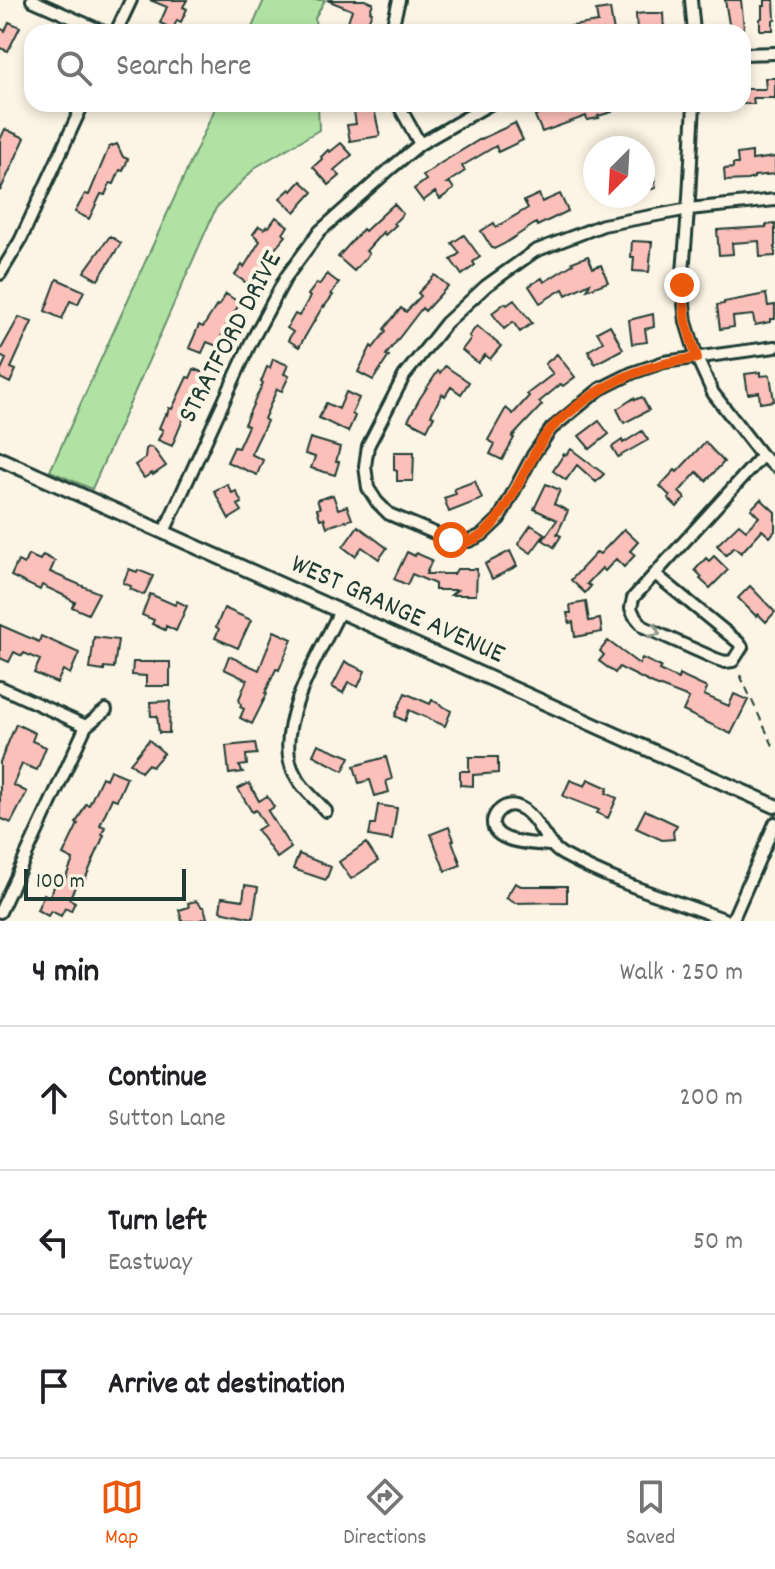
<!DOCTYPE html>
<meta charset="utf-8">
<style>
:root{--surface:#fff;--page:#f2f2f2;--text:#202124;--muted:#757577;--line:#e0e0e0;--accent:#ea580c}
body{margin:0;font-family:Dekko,sans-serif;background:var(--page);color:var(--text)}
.compass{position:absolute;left:583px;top:136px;width:72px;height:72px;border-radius:50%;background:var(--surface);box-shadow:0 4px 12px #0003;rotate:204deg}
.scale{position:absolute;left:24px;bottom:20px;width:162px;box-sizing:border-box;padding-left:8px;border:4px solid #1f3d34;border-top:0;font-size:22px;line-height:28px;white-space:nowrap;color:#1f3d34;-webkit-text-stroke:6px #fcf5e5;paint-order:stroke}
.stop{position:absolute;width:24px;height:24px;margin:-18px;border:6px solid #ea580c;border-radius:50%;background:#fff}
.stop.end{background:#ea580c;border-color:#fff;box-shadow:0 2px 8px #0008}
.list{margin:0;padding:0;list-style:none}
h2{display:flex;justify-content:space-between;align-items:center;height:104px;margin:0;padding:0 32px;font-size:34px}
h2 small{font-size:26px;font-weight:400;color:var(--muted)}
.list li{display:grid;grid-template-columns:52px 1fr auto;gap:24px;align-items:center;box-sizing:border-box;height:144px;padding:0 32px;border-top:2px solid var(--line)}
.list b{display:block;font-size:30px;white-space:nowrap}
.list p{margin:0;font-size:26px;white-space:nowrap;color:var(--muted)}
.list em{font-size:26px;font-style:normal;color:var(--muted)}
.icon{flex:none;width:44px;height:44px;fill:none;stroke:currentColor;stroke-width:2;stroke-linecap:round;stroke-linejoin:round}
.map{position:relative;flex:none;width:775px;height:921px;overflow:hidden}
.search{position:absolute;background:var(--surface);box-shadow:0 4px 12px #0003;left:24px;right:24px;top:24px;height:88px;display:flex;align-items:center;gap:20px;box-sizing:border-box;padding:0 28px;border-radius:24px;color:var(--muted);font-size:30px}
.sheet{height:536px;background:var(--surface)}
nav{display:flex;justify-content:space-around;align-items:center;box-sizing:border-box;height:112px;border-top:2px solid var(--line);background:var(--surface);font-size:22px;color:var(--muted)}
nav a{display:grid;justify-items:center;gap:4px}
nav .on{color:var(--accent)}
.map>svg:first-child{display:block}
.green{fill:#b0e2a3;stroke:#68906c;stroke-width:2}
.building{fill:#fcc0ba;stroke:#1f3d34;stroke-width:2}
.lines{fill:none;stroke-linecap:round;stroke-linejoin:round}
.minor-casing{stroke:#1f3d34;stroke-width:16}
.tertiary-casing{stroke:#1f3d34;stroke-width:18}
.path{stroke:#1f3d34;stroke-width:2;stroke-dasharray:8 6;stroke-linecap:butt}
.minor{stroke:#fcf5e5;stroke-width:10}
.tertiary{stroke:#fcf5e5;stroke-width:12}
.oneway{stroke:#8e998c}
.route{stroke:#ea580c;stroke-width:10}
.labels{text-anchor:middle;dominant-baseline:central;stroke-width:8;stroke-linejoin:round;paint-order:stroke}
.street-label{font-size:28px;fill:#1f3d34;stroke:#fcf5e5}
</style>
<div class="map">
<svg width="775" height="921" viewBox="0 0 775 921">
<rect width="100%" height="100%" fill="#fcf5e5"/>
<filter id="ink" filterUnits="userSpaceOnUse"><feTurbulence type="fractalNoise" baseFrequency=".0125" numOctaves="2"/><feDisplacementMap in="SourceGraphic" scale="16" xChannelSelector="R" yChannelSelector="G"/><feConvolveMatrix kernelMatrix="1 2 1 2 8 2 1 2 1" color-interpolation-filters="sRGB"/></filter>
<g filter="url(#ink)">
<path class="green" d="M264 0H325L315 18 316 32H250Z
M217 104H318L319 130 256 167 216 208 92 489 50 471Z"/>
<path class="building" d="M150 0H187L183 7 187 9 181 22 177 20 173 29 160 23 167 7Z
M327 0H365L373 3 370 11 372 12 366 28 348 21 352 10Z
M725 0H741L744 28 730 30Z
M765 0H774L775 20H773V30H760V19L762 18V6H765Z
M610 9 614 32H566L565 27 598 22 596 11Z
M647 13H663L664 30 637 32 636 14Z
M9 22 20 27 8 51 0 48V28L5 31Z
M765 78H775V98H753L754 104H743V89H766Z
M365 104H373L380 136 350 141 347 125 356 124 353 106Z
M572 104H610L612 112 598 116 599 118 587 120 586 116 542 132 535 116 561 106 562 107Z
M515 123 523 140 498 152 496 146 462 166 465 171 447 183H450L454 189 440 199 435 192 423 201 414 189 426 180 423 176 441 163 479 140Z
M5 129 25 138 0 191V140Z
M341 143 352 155 334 170 340 176 329 185 313 167 322 159 321 157 328 150 330 152Z
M117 144 123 157 128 159 123 171 120 170 114 184 110 183 105 195 101 194 89 219 75 212 85 194 89 195 109 147Z
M648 150 656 188 643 191V151Z
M752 152V160L775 157V174L754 176V178L747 180 725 181 724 169 733 168V164H738L737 154Z
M301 181 313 192 295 212 280 198 290 189 292 191Z
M539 194 542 202 560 194 568 211 537 226 536 223 504 244 494 249 492 248 481 231 494 223 496 227 528 208 524 201Z
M394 204 403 214 394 223 396 225 385 235 383 232 366 251 369 254 354 271 338 257 363 229 365 231Z
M276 217 288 226 283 234 286 236 273 251 251 286 235 275 242 265 244 267 260 241 253 234 259 226 264 229 267 226 269 227Z
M775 224V256L760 257 759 241 732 243 733 254 719 255 717 230 766 227V225Z
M464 235 480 257 473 262 475 265 462 275 451 260 460 253 452 243Z
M110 236 121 243 98 280 84 272Z
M632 241 652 242 649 272 633 271 634 257H631Z
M588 256 593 268 601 265 608 282 587 290 590 283 566 295 563 289 540 303 529 286 542 278 544 282 573 264 572 262Z
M327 274 339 283 331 294 333 295 324 307 323 306 299 347 288 340 293 332 287 328 295 314 299 316 310 297 308 295 317 283 319 285Z
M435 275 448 286 425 311 422 308 386 355 389 356 373 380 358 372 371 346 373 348 386 331 384 329 401 308 406 312 421 296 418 293Z
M57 279 84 291 78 304 70 301 62 319 45 311Z
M226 294 240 303 232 316 234 317 227 327 226 326 217 346 207 342 202 353 189 348 199 325 203 327 217 305 219 306Z
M766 294 768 306 775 305V319H770V322L755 325 753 315 733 317 734 327 720 329 717 305 724 304V302Z
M514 300 532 323 520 332 513 322 504 329 492 313 505 303 507 305Z
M653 314 654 327 645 329 647 342 632 344 629 320Z
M19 317 32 322 11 368 16 370 10 383 0 378V372L6 359 0 356V351Z
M610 325 623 349 595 364 588 351 603 342 597 332Z
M477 326 501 346 490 359 485 355 478 363 462 350 471 338 469 336Z
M557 354 575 377 563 386 561 384 539 402 542 405 512 437 514 438 502 460 490 454 495 444 488 440 506 408 513 414 529 396 527 394 553 374 545 364Z
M273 359 288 365 284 374 289 376 282 391 277 389 264 419 267 421 251 454 263 460 257 475 227 462 234 447 238 448 248 426 244 424 263 383 261 382 267 367 270 368Z
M445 366 469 382 461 394 451 387 445 396 442 394 431 415 434 416 427 430 408 420 420 398 438 371 440 373Z
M194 369 207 374 193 407 189 405 172 446 158 440 163 430 159 428 165 414 167 415 169 408 172 409 187 377 190 378Z
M761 372V376L770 375 774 401 760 403 759 392 748 394 745 374Z
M346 392 359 398 352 414 355 416 348 432 319 418 326 403 339 409Z
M642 397 649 410 624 423 617 409 634 398 635 400Z
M599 421 609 434 590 449 579 436Z
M642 431 648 440 618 457 612 447 622 440 623 443Z
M310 438 340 447 336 462H339L335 475 311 468 315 457 305 454Z
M705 442 724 462 706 481 697 472 679 492 685 498 677 507 668 498 670 496 660 486 675 470 677 472Z
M149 447 153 448 166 466 153 475 152 473 144 478 135 465 145 458 146 449Z
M571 449 604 474 596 482 577 465 566 480 553 471 564 454 566 455Z
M394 452H414L413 481H397V471L394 470Z
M475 481 482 499 449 512 444 498 456 494 454 489Z
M227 484 232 493 236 491 242 503 238 505 242 511 229 519 214 491Z
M546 484 560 490 554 504 568 511 557 534 561 536 554 547 543 540 557 520 534 509Z
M333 495 338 509 347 506 352 519 327 527 324 518 320 519 317 509 320 508 317 500Z
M761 499 775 512V531L770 537 762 530 741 553 734 547 726 555 717 545 739 524 746 530 759 517 751 509Z
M531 525 545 534 531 553 518 544Z
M358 526 387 548 379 559 362 547 355 556 343 547Z
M624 529 638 542 630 551 635 555 624 567 616 559 605 571 602 568 587 584 591 586 585 593 571 580 597 552 600 554Z
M510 551 517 566 492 579 485 564Z
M407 552 415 556 416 553 432 560 426 574H454L457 569H477L476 595H451L457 590H435V584L412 574 407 585 394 579Z
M28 555 40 560 43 555 55 561 50 572 99 593 88 614 72 607 75 602 67 598V597L42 585 40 590 11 576 18 561 24 564Z
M714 556 728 570 710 588 700 579 702 577 695 570 706 558 709 561Z
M129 569 137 572 138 570 153 576 144 595 130 589 131 586 123 583Z
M750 586 775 612 766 622 758 614 756 616 738 598Z
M150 594 175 605 177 601 187 606 176 631 166 626 165 630 152 624 154 620 142 615Z
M586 602 589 621 600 619 602 632 575 637 573 622 569 623 567 613H571L570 605Z
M224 608 251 620 238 648 215 638 219 629 216 627Z
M0 625 39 642 41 636 79 653 70 674 63 670 57 683 34 673 40 660 24 653 22 656 14 652 9 662 0 658Z
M274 631 292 639 279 670 276 669 265 693 267 694 252 724 240 718 244 709 240 707 241 705 239 699 247 680 224 669 229 656 259 670Z
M94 637 118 640 114 668 104 667V671L90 669Z
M608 641 639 664 642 658 661 667 659 670 678 679 679 675 707 688 704 695 729 706 734 694 748 700 731 734 683 711 689 698 653 684 619 667 615 673 599 661 604 655 600 651Z
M133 662H170V686H146V676L132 675Z
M345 662 365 671 358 687 348 682 343 693 332 687Z
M405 693 430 704 432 700 451 711 445 726 409 710 405 721 395 716Z
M170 701 169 733H159L157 716H151L150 702Z
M16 724 35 733 32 741 46 747 37 770 22 764 13 785 27 792 11 823 0 818V762Z
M149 740 164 753 152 767 148 764 141 772 130 763Z
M255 743 257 754 246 755 247 765 239 766 243 772 229 774 226 746Z
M318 744 350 757 343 771 313 755Z
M386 757 392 779 386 781 389 792 375 796 370 780 359 783 354 766Z
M469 757H498V773L473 775V786L460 785V771H469Z
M110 770 127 777 117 800 112 798 100 825 105 827 102 834 104 835 96 854 83 884 78 881 69 899 75 902 71 911 65 908 61 916 51 911 48 916 37 910 44 894 49 897 57 881 63 884 73 860 63 855 78 824 76 823 86 804 89 805 102 777 106 779Z
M588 779 608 788 606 793 617 798 608 818 597 813 599 810 563 796 570 780 585 786Z
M249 783 259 801 267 796 274 807 268 811 291 848 277 858 257 830 265 825 256 810 252 812 238 789Z
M378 805 397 808 392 840 369 836 371 824H375Z
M645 810 677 825 673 832 674 839 662 840 636 828Z
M449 827 454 840 452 841 461 865 445 871 431 834Z
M366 843 378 861 351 879 339 862Z
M299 854 331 867 326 880 293 869Z
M515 883 521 886H567V902L515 903 506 898Z
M245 885 258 887 253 918 220 911 222 897 243 900Z
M196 901 202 907H204L207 918 196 921H182L179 910 189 907 188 903Z"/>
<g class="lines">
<defs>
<path id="minor" d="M32 0 104 32
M691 0 694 32
M116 32 131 0
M391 32 399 0
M743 54 775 53
M398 104 420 144
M694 104 689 198 682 285 686 322 697 358 713 393 762 456 775 466
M775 200 689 209 603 225 535 251 486 286 446 323 404 376 368 446 365 466 368 488 377 502 389 514 451 540 469 541 482 535 499 519 533 455 551 429 600 389 632 373 664 362 775 347
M0 274 20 241 83 104
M164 532 250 344 286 277 320 231 390 169 420 144 490 104
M655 574 738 642 742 647 733 661 725 662 716 659 644 627 634 615 631 608 633 598 762 456
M0 687 86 726
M326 811C312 796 295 782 290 762 279 717 321 651 340 611
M551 845C537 844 491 844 493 821 495 811 506 803 516 806 538 813 543 843 562 854 614 883 673 900 729 921
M0 912 86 726 106 710
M732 921 775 823"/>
<path id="tertiary" d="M0 459 775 806"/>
</defs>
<use href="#minor" class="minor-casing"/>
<use href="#tertiary" class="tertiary-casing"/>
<path class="path" d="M740 675 775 750"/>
<use href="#minor" class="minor"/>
<use href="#tertiary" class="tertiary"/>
</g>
<defs><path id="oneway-chevron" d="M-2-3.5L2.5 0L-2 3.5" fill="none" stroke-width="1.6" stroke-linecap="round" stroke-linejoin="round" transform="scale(2)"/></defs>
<use class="oneway" href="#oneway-chevron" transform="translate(655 632) rotate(26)"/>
</g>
<g class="lines" filter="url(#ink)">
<path class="route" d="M451 540C456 541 464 542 469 541 505 533 526 456 551 429 559 420 570 412 579 405 617 376 650 364 697 358L686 322 682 285"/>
</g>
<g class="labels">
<g class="street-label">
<text transform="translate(232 338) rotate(-62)">STRATFORD DRIVE</text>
<text transform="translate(397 611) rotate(24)">WEST GRANGE AVENUE</text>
</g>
</g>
</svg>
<svg class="compass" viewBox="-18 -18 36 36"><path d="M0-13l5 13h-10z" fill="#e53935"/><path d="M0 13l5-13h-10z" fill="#757577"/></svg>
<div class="scale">100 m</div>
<div class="stop" style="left:451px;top:540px"></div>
<div class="stop end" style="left:682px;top:285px"></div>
<div class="search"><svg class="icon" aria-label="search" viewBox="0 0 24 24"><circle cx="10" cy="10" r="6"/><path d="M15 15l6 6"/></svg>Search here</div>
</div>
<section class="sheet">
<h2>4 min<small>Walk · 250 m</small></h2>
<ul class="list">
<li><svg class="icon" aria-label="ahead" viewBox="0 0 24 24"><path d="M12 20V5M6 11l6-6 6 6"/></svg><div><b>Continue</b><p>Sutton Lane</p></div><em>200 m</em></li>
<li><svg class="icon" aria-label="left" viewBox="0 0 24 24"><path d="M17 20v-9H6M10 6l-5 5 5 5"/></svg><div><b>Turn left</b><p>Eastway</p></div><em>50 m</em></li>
<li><svg class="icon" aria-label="arrive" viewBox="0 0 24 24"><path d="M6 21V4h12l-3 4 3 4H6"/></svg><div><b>Arrive at destination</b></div></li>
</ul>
</section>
<nav>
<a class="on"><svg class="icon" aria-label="map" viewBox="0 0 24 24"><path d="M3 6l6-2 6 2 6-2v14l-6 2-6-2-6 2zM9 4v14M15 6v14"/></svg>Map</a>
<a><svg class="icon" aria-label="directions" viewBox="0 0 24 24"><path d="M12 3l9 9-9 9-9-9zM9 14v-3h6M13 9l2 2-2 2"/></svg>Directions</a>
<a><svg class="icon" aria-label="saved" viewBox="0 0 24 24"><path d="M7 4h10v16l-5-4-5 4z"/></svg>Saved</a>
</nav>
